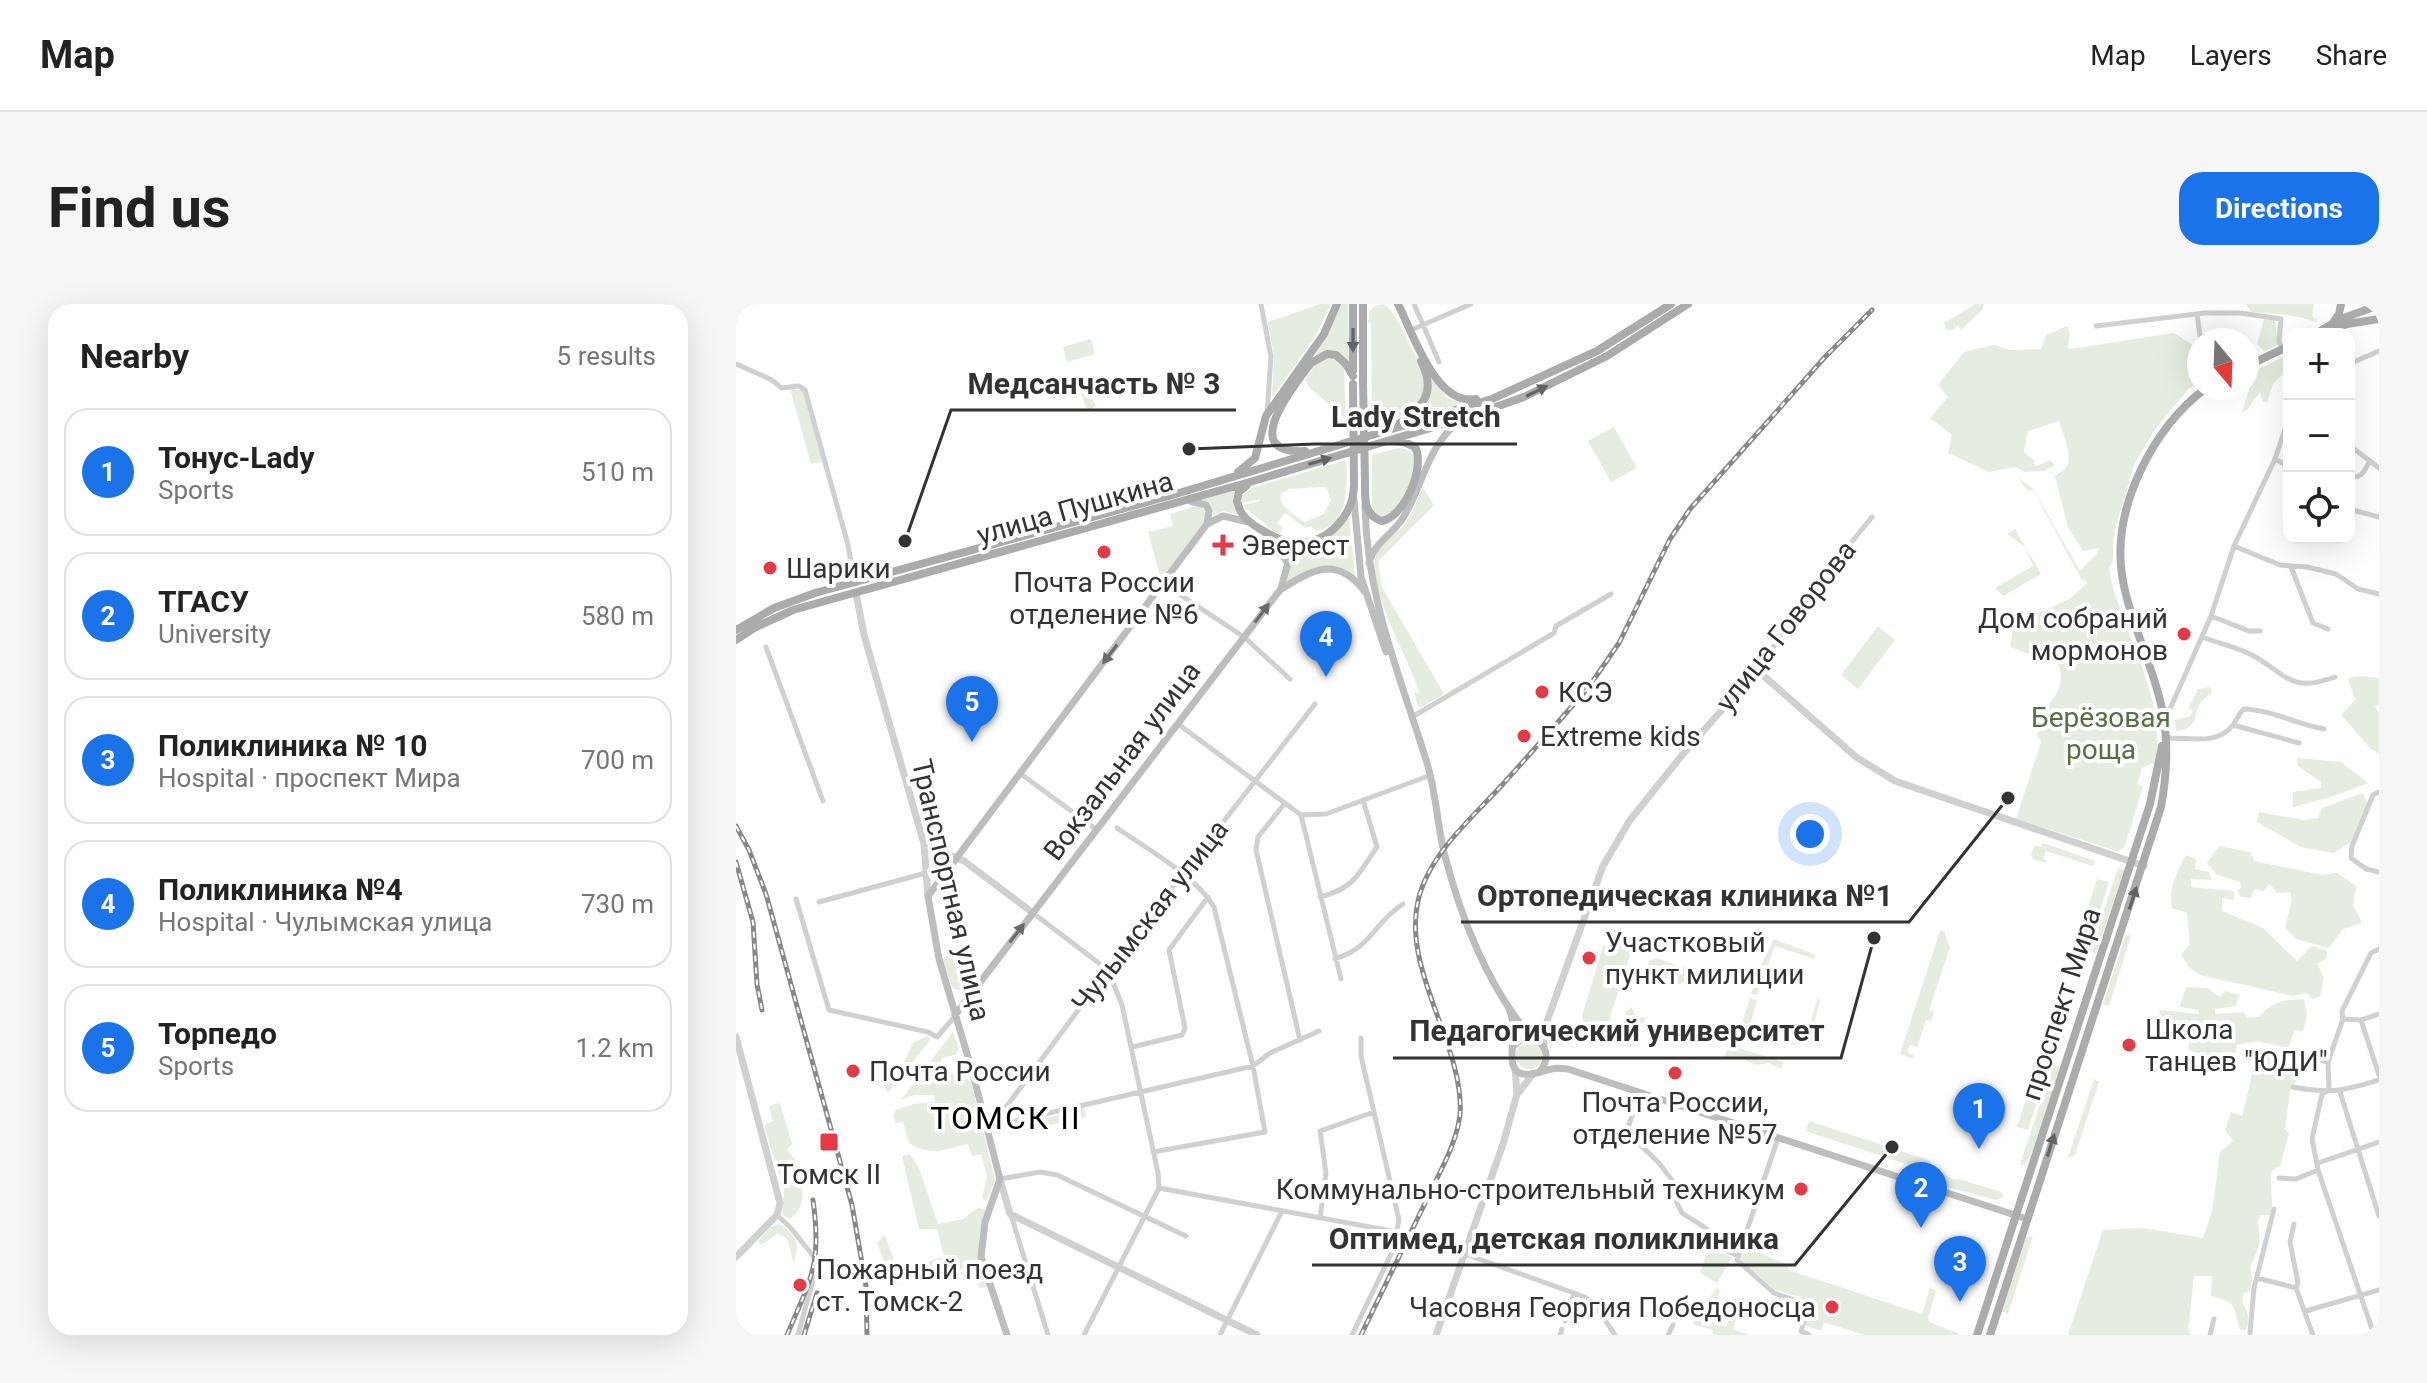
<!DOCTYPE html>
<meta charset="utf-8">
<style>
:root{--surface:#fff;--page:#f6f6f6;--text:#222;--muted:#767676;--line:#e0e0e0;--accent:#1a73e8}
body{margin:0;font-family:Roboto,sans-serif;background:var(--page);color:var(--text)}
.controls{position:absolute;right:24px;top:24px;display:grid;overflow:hidden;border-radius:16px;box-shadow:0 8px 32px #0002}
.controls button{width:72px;height:72px;display:grid;place-items:center;padding:0;border:0;border-bottom:2px solid var(--line);background:var(--surface);color:var(--text);font:40px sans-serif}
.compass{position:absolute;left:1451px;top:24px;width:72px;height:72px;border-radius:50%;background:var(--surface);box-shadow:0 8px 32px #0002;rotate:161deg}
.you{position:absolute;left:1074px;top:530px;width:28px;height:28px;margin:-20px;border:6px solid #fff;border-radius:50%;background:#1a73e8;box-shadow:0 0 0 12px #1a73e833}
.badge{display:grid;place-items:center;width:52px;height:52px;border-radius:50%;background:var(--accent);color:#fff;font-size:26px;font-weight:700}
.pin{position:absolute;translate:-50% -66px;filter:drop-shadow(0 2px 4px #0008)}
.pin::after{content:'';position:absolute;top:42px;width:28px;height:24px;background:inherit;clip-path:polygon(0 0,100% 0,50% 100%)}
.list{margin:0;padding:0;list-style:none}
h2{display:flex;justify-content:space-between;align-items:center;height:104px;margin:0;padding:0 32px;font-size:34px}
h2 small{font-size:26px;font-weight:400;color:var(--muted)}
.list li{display:grid;grid-template-columns:52px 1fr auto;gap:24px;align-items:center;box-sizing:border-box;height:128px;margin:0 16px 16px;padding:0 16px;border:2px solid var(--line);border-radius:24px}
.list b{display:block;font-size:30px;white-space:nowrap}
.list p{margin:0;font-size:26px;white-space:nowrap;color:var(--muted)}
.list em{font-size:26px;font-style:normal;color:var(--muted)}
.icon{flex:none;width:44px;height:44px;fill:none;stroke:currentColor;stroke-width:2;stroke-linecap:round;stroke-linejoin:round}
.map{position:relative;flex:none;width:1643px;height:1031px;overflow:hidden;border-radius:24px}
header{display:flex;align-items:center;gap:48px;box-sizing:border-box;height:112px;padding:0 40px;background:var(--surface);border-bottom:2px solid var(--line)}
header strong{font-size:38px}
nav{display:flex;gap:44px;margin-inline-start:auto;font-size:28px}
.intro{display:flex;align-items:center;justify-content:space-between;box-sizing:border-box;height:192px;padding:0 48px}
h1{margin:0;font-size:56px}
.button{padding:20px 36px;border-radius:24px;background:var(--accent);color:#fff;font-size:28px;font-weight:700}
main{display:flex;gap:48px;padding:0 48px}
aside{flex:1;background:var(--surface);border-radius:24px;box-shadow:0 8px 32px #0002}
.map>svg:first-child{display:block}
.green{fill:#e6ecdf;fill-rule:evenodd}
.lines{fill:none;stroke-linecap:round;stroke-linejoin:round}
.minor{stroke:#d0d0d0;stroke-width:5}
.tertiary{stroke:#d0d0d0;stroke-width:7}
.secondary{stroke:#bdbdbd;stroke-width:7}
.primary{stroke:#ababab;stroke-width:8}
.rail-casing{stroke:#888;stroke-width:5}
.rail{stroke:#fff;stroke-width:2;stroke-dasharray:6;stroke-linecap:butt}
.primary-bridge{stroke:#ababab;stroke-width:8}
.oneway{fill:#636363}
.oneway2{fill:#6a6a6a}
.poi-dot{fill:#e63946;stroke:#fff;stroke-width:3}
.labels{text-anchor:middle;dominant-baseline:central;stroke-width:8;stroke-linejoin:round;paint-order:stroke}
.street-label{font-size:28px;fill:#333;stroke:#fff}
.poi-label{font-size:28px;fill:#333;stroke:#fff;text-anchor:start}
.park-label{font-size:28px;fill:#56703f;stroke:#fff}
.quarter-label{font-size:32px;letter-spacing:2px;fill:#000;stroke:#fff}
.leader{fill:none;stroke:#333;stroke-width:3}
.callout-dot{fill:#333;stroke:#fff;stroke-width:3}
.callout-label{font-size:30px;text-anchor:middle;font-weight:bold;fill:#333;stroke:#fff;stroke-width:8;stroke-linejoin:round;paint-order:stroke}
</style>
<header>
<strong>Map</strong>
<nav><a>Map</a><a>Layers</a><a>Share</a></nav>
</header>
<div class="intro"><h1>Find us</h1><a class="button">Directions</a></div>
<main>
<aside>
<h2>Nearby<small>5 results</small></h2>
<ul class="list">
<li><span class="badge">1</span><div><b>Тонус-Lady</b><p>Sports</p></div><em>510 m</em></li>
<li><span class="badge">2</span><div><b>ТГАСУ</b><p>University</p></div><em>580 m</em></li>
<li><span class="badge">3</span><div><b>Поликлиника № 10</b><p>Hospital · проспект Мира</p></div><em>700 m</em></li>
<li><span class="badge">4</span><div><b>Поликлиника №4</b><p>Hospital · Чулымская улица</p></div><em>730 m</em></li>
<li><span class="badge">5</span><div><b>Торпедо</b><p>Sports</p></div><em>1.2 km</em></li>
</ul>
</aside>
<div class="map">
<svg width="1643" height="1031" viewBox="0 0 1643 1031">
<rect width="100%" height="100%" fill="#fff"/>
<path class="green" d="M584 0H595L579 33 536 93 538 53 532 18Z
M605 0H612L613 57C604 48 590 46 578 52L592 31Z
M648 0C660 9 666 25 672 37 701 91 690 105 636 124L635 20 632 18 634 6 639 2Z
M1239 0H1248L1246 6 1225 26 1222 21 1217 26H1211L1208 19Z
M1510 0H1578L1576 13 1581 15 1580 18C1558 10 1538 10 1515 8Z
M1528 14 1539 16 1542 41 1528 47 1521 40Z
M1331 22 1334 29 1332 43 1335 45 1438 29 1463 45V81L1453 84 1420 124 1399 159 1382 214 1377 237V257L1373 264 1375 275C1389 335 1431 394 1419 458L1406 464 1401 480 1407 483 1388 544 1381 547 1280 515 1305 438 1301 431 1305 416H1309V406C1320 390 1329 382 1323 361L1274 343 1280 308 1289 311 1294 309 1297 312 1335 294 1351 279 1348 275 1346 276 1297 186 1292 187 1282 174 1297 185 1344 267 1361 250 1363 244 1347 247 1332 223 1319 172C1323 169 1327 167 1330 164 1338 151 1326 129 1323 117L1292 127 1288 148 1298 156V161L1301 162 1314 156 1319 161 1308 167 1288 168 1280 163 1253 168 1212 149 1216 131 1194 114 1212 93 1202 81 1228 48 1258 41 1274 46 1305 45 1310 31Z
M355 35 359 50 331 58 327 43Z
M1553 50V63L1537 80 1531 99 1527 97 1524 88 1511 106 1506 108 1519 67Z
M591 54 601 55 608 64 610 115 573 83 569 76 579 61Z
M350 72 368 74 373 79 369 87 367 84 370 78 368 75 361 76 360 88 354 92 360 101 352 108 342 81Z
M697 75 711 94 728 100 677 114 690 100 694 76Z
M54 85 66 86 68 89 86 155 85 158 75 160Z
M878 123 901 164 875 178 852 137Z
M663 144C697 147 666 196 656 212L644 213 637 208 636 201V151Z
M610 156C611 182 614 222 580 227L575 222 569 224 549 209 541 219 547 224 543 231 509 204 508 201 524 197V195L505 199 507 191 515 184ZM585 183H590L595 196 588 210C586 211 570 218 568 218 558 210 542 203 545 189L553 185Z
M503 183 498 199 503 211 487 207 478 212 473 199 465 195Z
M687 184 698 201 642 257 646 283 708 390 684 404 681 400 676 378 679 389 683 388C675 358 626 277 641 249 647 238 659 231 667 222 676 212 681 196 687 184Z
M461 202 468 205 470 216 425 276 412 228 437 222 434 210Z
M613 213 619 272C594 254 574 268 549 280 558 261 552 253 539 238 545 240 551 244 558 244 576 244 602 226 613 213Z
M1279 225 1305 270 1267 292 1259 284 1297 262 1289 243 1271 230Z
M1142 322 1159 336 1122 385 1105 371Z
M1626 372 1643 374V401L1639 402 1643 409V449L1635 445 1605 411 1619 396 1612 374Z
M1474 383 1476 389C1474 390 1466 396 1465 398 1456 412 1464 424 1440 427L1439 416 1455 412 1456 406 1452 405 1462 385Z
M1561 454 1605 458 1632 479 1595 493 1557 503V488L1585 484V478L1562 462Z
M1627 489 1631 499 1615 538 1598 549 1565 543 1521 518 1523 508 1568 516 1582 514 1586 504Z
M1307 539 1359 557 1357 562 1310 547 1307 555 1311 557 1310 559 1297 555 1295 550 1298 542 1305 543Z
M1483 542 1514 548 1518 557 1586 571 1601 569 1620 582 1617 601 1626 619 1607 625 1593 644 1560 635 1549 623 1556 596 1554 588 1541 589 1534 580 1527 587 1518 585 1515 594 1505 593 1501 587 1505 583 1504 578 1480 570 1471 559Z
M1450 551 1460 555 1459 565 1473 568 1476 576 1455 575V583L1498 587V596L1486 594V607L1527 624 1561 657 1576 642 1591 647 1590 655 1581 660 1588 673 1584 693 1576 695 1571 689 1557 692 1464 671 1453 663 1445 651 1454 640 1451 609 1436 604C1432 586 1441 567 1450 551Z
M1382 564 1388 566 1360 650 1354 648Z
M1361 575 1373 578 1351 647 1343 645 1345 639 1341 638Z
M1204 627H1208L1214 643 1193 706 1198 708 1195 717 1190 716 1181 743 1174 741 1171 748 1178 751 1177 755 1164 750Z
M1390 630 1395 632 1373 702 1367 700Z
M885 631 899 636 873 716 887 719 890 708 895 703 900 712 909 714 901 741 892 742 854 733 850 730 846 712 867 642 881 643Z
M1038 635 1080 651 1078 655 1039 642 1021 691 1015 690 1025 661Z
M212 651 238 673 226 687 217 685 206 656Z
M920 654 949 664 951 671 947 679 940 681 913 671 911 666 913 657Z
M1450 683 1472 684 1484 693 1489 687 1504 691 1499 702 1479 705V710L1507 708 1512 714 1523 713C1536 697 1549 696 1568 695L1571 712 1567 727 1559 726 1552 744 1522 737 1501 741 1499 753 1462 750 1452 745 1456 730 1429 724 1423 706 1462 710 1463 706 1444 703Z
M1014 694 1021 697 1015 718 1065 738 1069 736 1082 694 1084 697 1074 735C1053 750 1017 731 995 724V719L1006 720Z
M217 728 223 744 220 750 205 755V762L202 764 207 772 219 769 220 775H223V769L235 778 259 876 250 897 246 894 251 872 245 850 236 852 232 840C208 845 195 853 173 839L167 818 160 819 157 811 160 806 178 800 199 798 198 791H178L165 796Z
M191 732 195 735 152 789 144 774 164 767 177 739Z
M780 752a13 13 0 1 1 26 0a13 13 0 1 1-26 0Z
M993 741 1048 758 1045 765 1033 759 1020 761 1002 753 992 755 988 754Z
M1537 745 1554 752 1564 769 1554 788 1549 825 1553 830 1544 862 1536 867C1533 882 1538 896 1535 911H1525L1521 918 1523 922V943L1514 963 1516 975 1514 986 1507 990 1506 997C1511 1007 1515 1014 1510 1026H1504C1497 1003 1501 997 1475 992L1476 972H1458L1452 1025 1455 1031H1332L1367 926 1406 924 1467 934 1476 907 1484 848 1497 837 1489 826 1495 808 1506 812 1517 767 1516 749Z
M1302 758 1312 762 1292 826 1281 823Z
M1318 760 1324 763 1297 846 1289 861 1284 860Z
M1358 775 1363 778 1339 851 1332 854Z
M44 799 56 840 51 845 59 856 61 870 59 881 66 885C67 898 65 907 54 915L46 911 48 886 29 825V821L37 817 33 802Z
M348 804 350 813 274 830 272 824Z
M1073 817 1195 857 1191 867 1070 827Z
M174 850 183 864 202 920 227 915 243 903 250 907C239 937 242 953 252 983L243 984 238 965 234 962 196 974 192 958 208 952 201 925H183L166 852Z
M1201 867 1218 876 1223 875 1265 888 1268 893 1260 896 1204 881 1197 868Z
M44 920C57 928 67 943 57 957L51 935 42 929 29 939 24 940 22 937 35 923Z
M149 931 166 978 160 980 156 977 141 939Z
M1297 932 1272 1010 1266 1007 1290 933Z
M1010 943C1026 948 1036 956 1053 961L1052 966 1186 1010 1194 984 1200 987 1192 1013 1193 1018 1226 1031H1128L1088 1018 1085 1027 1068 1021 1073 1008 1064 993 1039 986 1005 956Z
M972 945 996 953 981 979 964 969Z
M981 983 984 987 979 1005 971 1002 967 1015 990 1023 995 1010 1001 1012 997 1025 1013 1031H980L976 1030 977 1026 956 1020Z"/>
<g class="lines">
<path class="minor" d="M525 0 535 53 531 110
M678 0 703 58
M1461 10 1464 32 1476 36
M1360 22 1469 9H1504L1545 15 1543 37 1546 45
M673 27 735 0
M1511 45 1520 57
M0 60 34 75 46 84 63 82 69 86 112 241 119 280
M1613 60 1643 47
M1613 141 1643 164
M1539 155 1550 161 1553 168
M1613 172C1626 175 1628 168 1633 158
M1613 205 1643 213
M1498 242 1544 261 1571 263 1600 270 1622 285 1643 290
M1555 263 1577 319 1592 325
M437 286 508 333 554 375
M1475 312 1513 327H1524
M1466 333C1482 339 1499 343 1514 350 1551 369 1552 390 1599 373
M30 343 87 497
M1021 366 1050 325 1087 282 1096 262 1136 213
M1427 408 1434 405 1475 312 1498 242 1539 155 1553 113
M676 413 818 329 820 322 875 290
M442 420 565 511 605 675
M1497 421 1563 439
M1430 434C1453 433 1481 442 1497 421 1501 416 1502 410 1508 405 1535 406 1561 420 1588 425
M285 470 361 526
M1643 488 1637 491 1616 542 1615 554 1630 565 1643 568
M549 499 522 533 520 546 564 736
M565 511 590 510 695 471
M381 524C411 545 460 572 478 603L517 762 529 828 417 848
M584 593C619 584 622 570 641 543L627 496
M60 595 93 706 192 728 201 733 219 712
M83 598 190 569
M297 609 372 666 386 701 422 869 423 884 348 1031
M599 655C638 642 636 620 667 600
M1607 715 1625 716 1643 710
M1625 716 1643 771
M396 743 446 731 449 724 433 646 472 593
M1563 751 1592 758
M1557 783C1594 790 1608 787 1643 776
M1604 788 1643 912
M903 789 892 824 894 831 923 859 938 879 939 895 946 909 971 925 988 946 1003 952
M253 826 372 666 579 400
M254 826 283 816 517 762 534 749 583 727
M1042 834 1001 956 1038 989 1067 999 1071 1007 1065 1027 1073 1031
M1582 859 1643 838
M1543 874 1560 875 1582 866
M264 875 304 868 321 871 450 932
M423 884 661 928
M41 911 54 923 82 958 62 1031
M275 911 312 1031
M584 914 590 869 584 827 638 808
M1558 920 1554 938 1562 979 1560 984 1577 1031
M729 950 849 993 860 1002 879 1031
M1521 974 1560 984
M1570 1007 1643 986
M829 1017 838 989
M1514 1029 1518 984 1538 905
M484 1031 545 909
M616 1031 656 948 663 916 625 752V734
M824 1031 826 1025
M932 1031 937 1021
M1474 1031 1478 1015
M1638 1031 1582 866 1576 835 1586 790 1593 786 1592 758 1607 715 1606 707 1635 649 1643 645"/>
<path class="tertiary" d="M120 289 128 331 188 540 192 592
M188 540 228 557 297 609
M0 733 44 899 41 911 0 953
M808 741 809 723 867 562 894 516 947 450 1021 366 1120 453 1159 477 1408 562
M783 788 797 770
M264 875 274 910 521 1031
M700 1031 767 840 781 790 779 764"/>
<path class="secondary" d="M618 196 625 273 650 348
M454 197 470 201 473 207 471 220
M629 200C630 294 664 371 691 459 700 488 701 519 708 548 724 612 752 684 796 734
M529 229 552 259 545 284
M633 259C638 239 656 231 667 214 687 182 691 141 724 117
M772 702C775 710 778 718 778 727 778 741 767 774 795 770 812 768 812 762 832 765L1291 915
M219 711 544 286C577 265 601 251 629 288
M777 742C796 723 822 746 804 767
M271 1031 245 953 249 918 264 875 237 770 203 655 192 592 471 220 487 212 512 218"/>
<path class="primary" d="M627 0V78
M662 0C677 29 700 103 740 95
M1598 17 1603 10 1605 0
M1588 29 1611 20 1643 15
M1579 30 1605 15 1643 1
M1511 62 1553 42
M617 67V0
M661 121C687 103 701 89 685 57
M569 147C500 151 559 81 575 59L591 50 600 51 610 60 617 72
M502 168 519 154 530 112 588 30 601 0
M629 177C629 194 627 211 646 217 668 213 690 163 679 143L668 138 658 137
M511 181 503 188 501 197C504 211 512 218 524 225 534 231 546 238 558 239 592 241 618 211 618 180
M0 326 38 304 79 289 433 192 756 95 861 47 935 0
M0 336 20 323 57 306 514 178 728 114 788 93 871 52 952 0
M1241 1031 1414 500 1426 442
M1254 1031 1425 503C1431 470 1433 438 1426 405 1417 360 1393 317 1386 271 1376 203 1417 124 1470 84"/>
<defs>
<path id="rail" d="M0 522 13 546 30 590 116 901 130 982 131 1031
M0 558 17 618 21 680 26 706
M51 1031C75 974 86 961 77 896
M68 1031 81 989
M625 1031 709 858C716 843 722 828 724 811 729 743 666 667 682 597 692 551 736 514 767 480 796 448 824 416 852 384L883 339 934 235 954 205 1089 53 1136 6"/>
</defs>
<use href="#rail" class="rail-casing"/>
<use href="#rail" class="rail"/>
<path class="primary-bridge" d="M627 78 629 177
M617 80 618 180"/>
</g>
<defs><path id="oneway-solid" d="M-6-.8H1V-3.2L6.5 0L1 3.2V.8H-6Z" transform="scale(2)"/></defs>
<g class="oneway">
<use href="#oneway-solid" transform="translate(617 36) rotate(90)"/>
<use href="#oneway-solid" transform="translate(801 87) rotate(-26)"/>
<use href="#oneway-solid" transform="translate(584 157) rotate(-16)"/>
<use href="#oneway-solid" transform="translate(1397 594) rotate(-72)"/>
<use href="#oneway-solid" transform="translate(1315 841) rotate(-72)"/>
</g>
<g class="oneway2">
<use href="#oneway-solid" transform="translate(526 309) rotate(-53)"/>
<use href="#oneway-solid" transform="translate(374 350) rotate(127)"/>
<use href="#oneway-solid" transform="translate(281 629) rotate(-52)"/>
</g>
<g class="poi-dot">
<path d="M483 229h8v8h8v8h-8v8h-8v-8h-8v-8h8z"/>
<circle cx="368" cy="248" r="8"/>
<circle cx="34" cy="264" r="8"/>
<circle cx="1448" cy="330" r="8"/>
<circle cx="806" cy="388" r="8"/>
<circle cx="788" cy="432" r="8"/>
<circle cx="853" cy="654" r="8"/>
<circle cx="1393" cy="741" r="8"/>
<circle cx="117" cy="767" r="8"/>
<circle cx="939" cy="769" r="8"/>
<rect x="83" y="828" width="20" height="20" rx="4"/>
<circle cx="1065" cy="885" r="8"/>
<circle cx="64" cy="981" r="8"/>
<circle cx="1096" cy="1003" r="8"/>
</g>
<g class="labels">
<g class="street-label">
<text transform="translate(339 204) rotate(-16)">улица Пушкина</text>
<text transform="translate(1050 322) rotate(-52)">улица Говорова</text>
<text transform="translate(386 457) rotate(-53)">Вокзальная улица</text>
<text transform="translate(215 586) rotate(77)">Транспортная улица</text>
<text transform="translate(414 612) rotate(-52)">Чулымская улица</text>
<text transform="translate(1325 700) rotate(-72)">проспект Мира</text>
</g>
<g class="poi-label">
<text x="505" y="241">Эверест</text>
<text x="50" y="264">Шарики</text>
<text x="368" y="278" text-anchor="middle">Почта России<tspan x="368" dy="32">отделение №6</tspan></text>
<text x="1432" y="314" text-anchor="end">Дом собраний<tspan x="1432" dy="32">мормонов</tspan></text>
<text x="822" y="388">КСЭ</text>
<text x="804" y="432">Extreme kids</text>
<text x="869" y="638">Участковый<tspan x="869" dy="32">пункт милиции</tspan></text>
<text x="1409" y="725">Школа<tspan x="1409" dy="32">танцев "ЮДИ"</tspan></text>
<text x="133" y="767">Почта России</text>
<text x="939" y="798" text-anchor="middle">Почта России,<tspan x="939" dy="32">отделение №57</tspan></text>
<text x="93" y="870" text-anchor="middle">Томск II</text>
<text x="1049" y="885" text-anchor="end">Коммунально-строительный техникум</text>
<text x="80" y="965">Пожарный поезд<tspan x="80" dy="32">ст. Томск-2</tspan></text>
<text x="1080" y="1003" text-anchor="end">Часовня Георгия Победоносца</text>
</g>
<g class="park-label">
<text x="1365" y="413">Берёзовая<tspan x="1365" dy="32">роща</tspan></text>
</g>
<g class="quarter-label">
<text x="270" y="814">ТОМСК II</text>
</g>
</g>
<path class="leader" d="M169 237L215 106H500M453 145L579 140H781M1272 494L1173 618H725M1138 634L1105 754H657M1156 843L1059 961H576"/>
<g class="callout-dot">
<circle cx="169" cy="237" r="8"/>
<circle cx="453" cy="145" r="8"/>
<circle cx="1272" cy="494" r="8"/>
<circle cx="1138" cy="634" r="8"/>
<circle cx="1156" cy="843" r="8"/>
</g>
<g class="callout-label">
<text x="358" y="90">Медсанчасть № 3</text>
<text x="680" y="123">Lady Stretch</text>
<text x="949" y="602">Ортопедическая клиника №1</text>
<text x="881" y="737">Педагогический университет</text>
<text x="818" y="945">Оптимед, детская поликлиника</text>
</g>
</svg>
<div class="controls">
<button>+</button>
<button>−</button>
<button><svg class="icon" aria-label="locate" viewBox="0 0 24 24"><circle cx="12" cy="12" r="6"/><path d="M12 2v4M12 18v4M2 12h4M18 12h4"/></svg></button>
</div>
<svg class="compass" viewBox="-18 -18 36 36"><path d="M0-13l5 13h-10z" fill="#e53935"/><path d="M0 13l5-13h-10z" fill="#767676"/></svg>
<div class="you"></div>
<div class="pin badge" style="left:1243px;top:845px">1</div>
<div class="pin badge" style="left:1185px;top:924px">2</div>
<div class="pin badge" style="left:1224px;top:998px">3</div>
<div class="pin badge" style="left:590px;top:373px">4</div>
<div class="pin badge" style="left:236px;top:438px">5</div>
</div>
</main>
